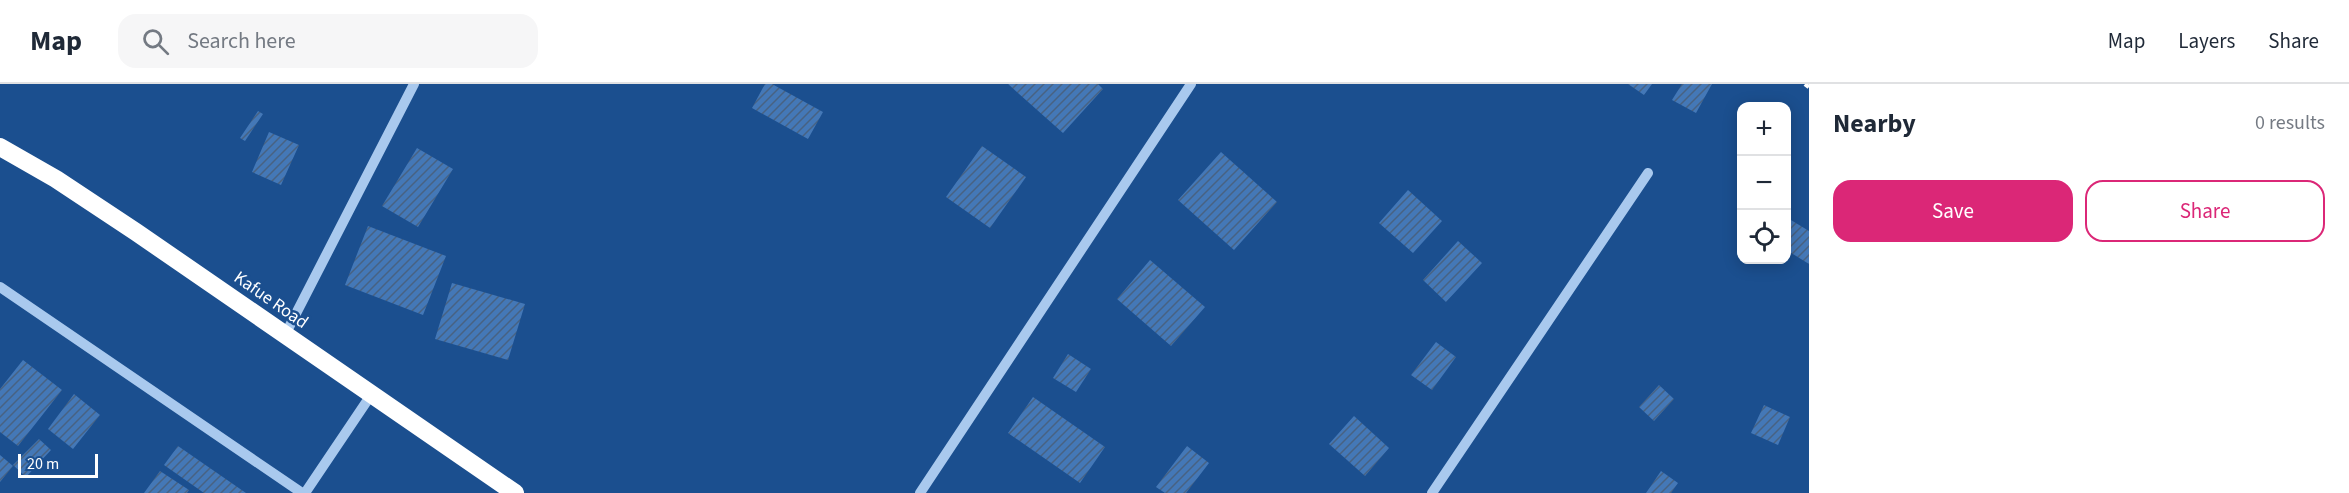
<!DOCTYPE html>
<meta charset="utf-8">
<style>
:root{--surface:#fff;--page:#f6f6f7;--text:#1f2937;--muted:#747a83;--line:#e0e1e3;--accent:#db2777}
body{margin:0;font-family:"Source Sans 3",sans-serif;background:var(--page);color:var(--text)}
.controls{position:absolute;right:18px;top:18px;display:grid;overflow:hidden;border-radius:12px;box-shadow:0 3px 15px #0003}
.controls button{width:54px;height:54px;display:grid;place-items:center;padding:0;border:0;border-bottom:2px solid var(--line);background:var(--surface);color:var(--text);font:30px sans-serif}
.scale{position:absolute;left:18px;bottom:15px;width:80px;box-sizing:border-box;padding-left:6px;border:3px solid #fff;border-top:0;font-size:16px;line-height:21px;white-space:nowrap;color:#fff;-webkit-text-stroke:4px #1b4f8f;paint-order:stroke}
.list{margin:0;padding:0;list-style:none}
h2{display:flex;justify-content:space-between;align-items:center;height:78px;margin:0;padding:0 24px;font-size:26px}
h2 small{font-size:20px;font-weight:400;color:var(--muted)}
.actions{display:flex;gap:12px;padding:18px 24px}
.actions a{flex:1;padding:14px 0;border:2px solid var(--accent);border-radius:18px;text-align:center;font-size:21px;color:var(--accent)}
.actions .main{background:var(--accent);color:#fff}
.icon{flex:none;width:33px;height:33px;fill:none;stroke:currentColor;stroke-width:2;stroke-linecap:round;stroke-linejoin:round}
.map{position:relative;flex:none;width:1809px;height:409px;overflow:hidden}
header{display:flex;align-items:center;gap:36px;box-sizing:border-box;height:84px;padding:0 30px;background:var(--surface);border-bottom:2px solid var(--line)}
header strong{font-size:28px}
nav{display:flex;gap:33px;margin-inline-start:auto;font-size:21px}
.search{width:420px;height:54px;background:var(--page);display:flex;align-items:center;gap:15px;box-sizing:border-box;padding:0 21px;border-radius:18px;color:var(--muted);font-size:22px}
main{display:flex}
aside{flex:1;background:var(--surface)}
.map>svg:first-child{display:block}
.building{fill:url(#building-hatch)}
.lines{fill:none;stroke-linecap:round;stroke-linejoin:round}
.minor{stroke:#a9c9ee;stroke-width:10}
.highway{stroke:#fff;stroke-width:18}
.rail{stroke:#fff;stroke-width:4.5;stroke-dasharray:10 4.5;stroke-linecap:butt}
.labels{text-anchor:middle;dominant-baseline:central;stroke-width:5;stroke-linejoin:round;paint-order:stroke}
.street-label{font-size:18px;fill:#fff;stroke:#1b4f8f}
</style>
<header>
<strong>Map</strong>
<div class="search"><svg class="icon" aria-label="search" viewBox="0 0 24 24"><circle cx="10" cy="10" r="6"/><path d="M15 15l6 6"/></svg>Search here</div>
<nav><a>Map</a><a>Layers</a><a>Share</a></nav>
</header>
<main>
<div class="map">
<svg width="1809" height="409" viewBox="0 0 1809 409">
<defs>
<pattern id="building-hatch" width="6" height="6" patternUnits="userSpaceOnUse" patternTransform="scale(1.5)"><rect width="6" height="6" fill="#4478b7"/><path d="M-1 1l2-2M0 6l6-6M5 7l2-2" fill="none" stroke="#486282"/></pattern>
</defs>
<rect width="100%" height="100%" fill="#1b4f8f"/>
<path class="building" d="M765 0H772L823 28 808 55 752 24Z
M1008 0H1098L1103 5 1063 49Z
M1628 0H1652L1644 11Z
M1682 0H1712L1696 29 1672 16Z
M258 27 263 30 245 57 240 54Z
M269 48 299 61 281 101 252 88Z
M982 62 1026 93 990 144 946 113Z
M417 64 453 85 418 143 382 122Z
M1221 68 1277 118 1234 166 1178 116Z
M1408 106 1442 137 1413 169 1379 139Z
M1786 133 1809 147V180L1788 167 1791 162 1786 159Z
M368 142 446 172 423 231 345 201Z
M1458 157 1482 179 1446 218 1423 196Z
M1150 176 1205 223 1171 262 1117 215Z
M452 199 525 220 508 276 435 255Z
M1436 258 1456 273 1432 306 1411 291Z
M1068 270 1091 285 1076 308 1053 294Z
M23 276 62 306 18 362 0 348V305Z
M1659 301 1674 315 1654 337 1639 323Z
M74 310 100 331 73 365 48 345Z
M1033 313 1105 363 1080 399 1008 349Z
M1764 321 1790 333 1778 361 1751 349Z
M1354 332 1389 364 1365 392 1329 360Z
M39 355 51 366 26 393 13 381Z
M178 362 246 409H204L164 381Z
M1187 362 1209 379 1186 409H1165L1156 403Z
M0 371 13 382 0 398Z
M160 387 189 406 187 409H144Z
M1661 387 1678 399 1671 409H1646Z"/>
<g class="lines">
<path class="minor" d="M0 203 302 409
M285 251 414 0
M305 409 371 311
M920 409 1191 0
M1432 409 1648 89"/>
<path class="highway" d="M0 63 56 95 136 148 515 409"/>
<path class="rail" d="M1805 0 1809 3"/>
</g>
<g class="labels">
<g class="street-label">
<text transform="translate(271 216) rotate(35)">Kafue Road</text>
</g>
</g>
</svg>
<div class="controls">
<button>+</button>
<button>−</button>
<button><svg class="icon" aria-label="locate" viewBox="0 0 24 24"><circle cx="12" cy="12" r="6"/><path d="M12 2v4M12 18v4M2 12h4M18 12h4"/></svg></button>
</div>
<div class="scale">20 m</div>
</div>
<aside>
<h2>Nearby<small>0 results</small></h2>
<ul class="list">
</ul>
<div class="actions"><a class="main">Save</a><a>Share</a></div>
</aside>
</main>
